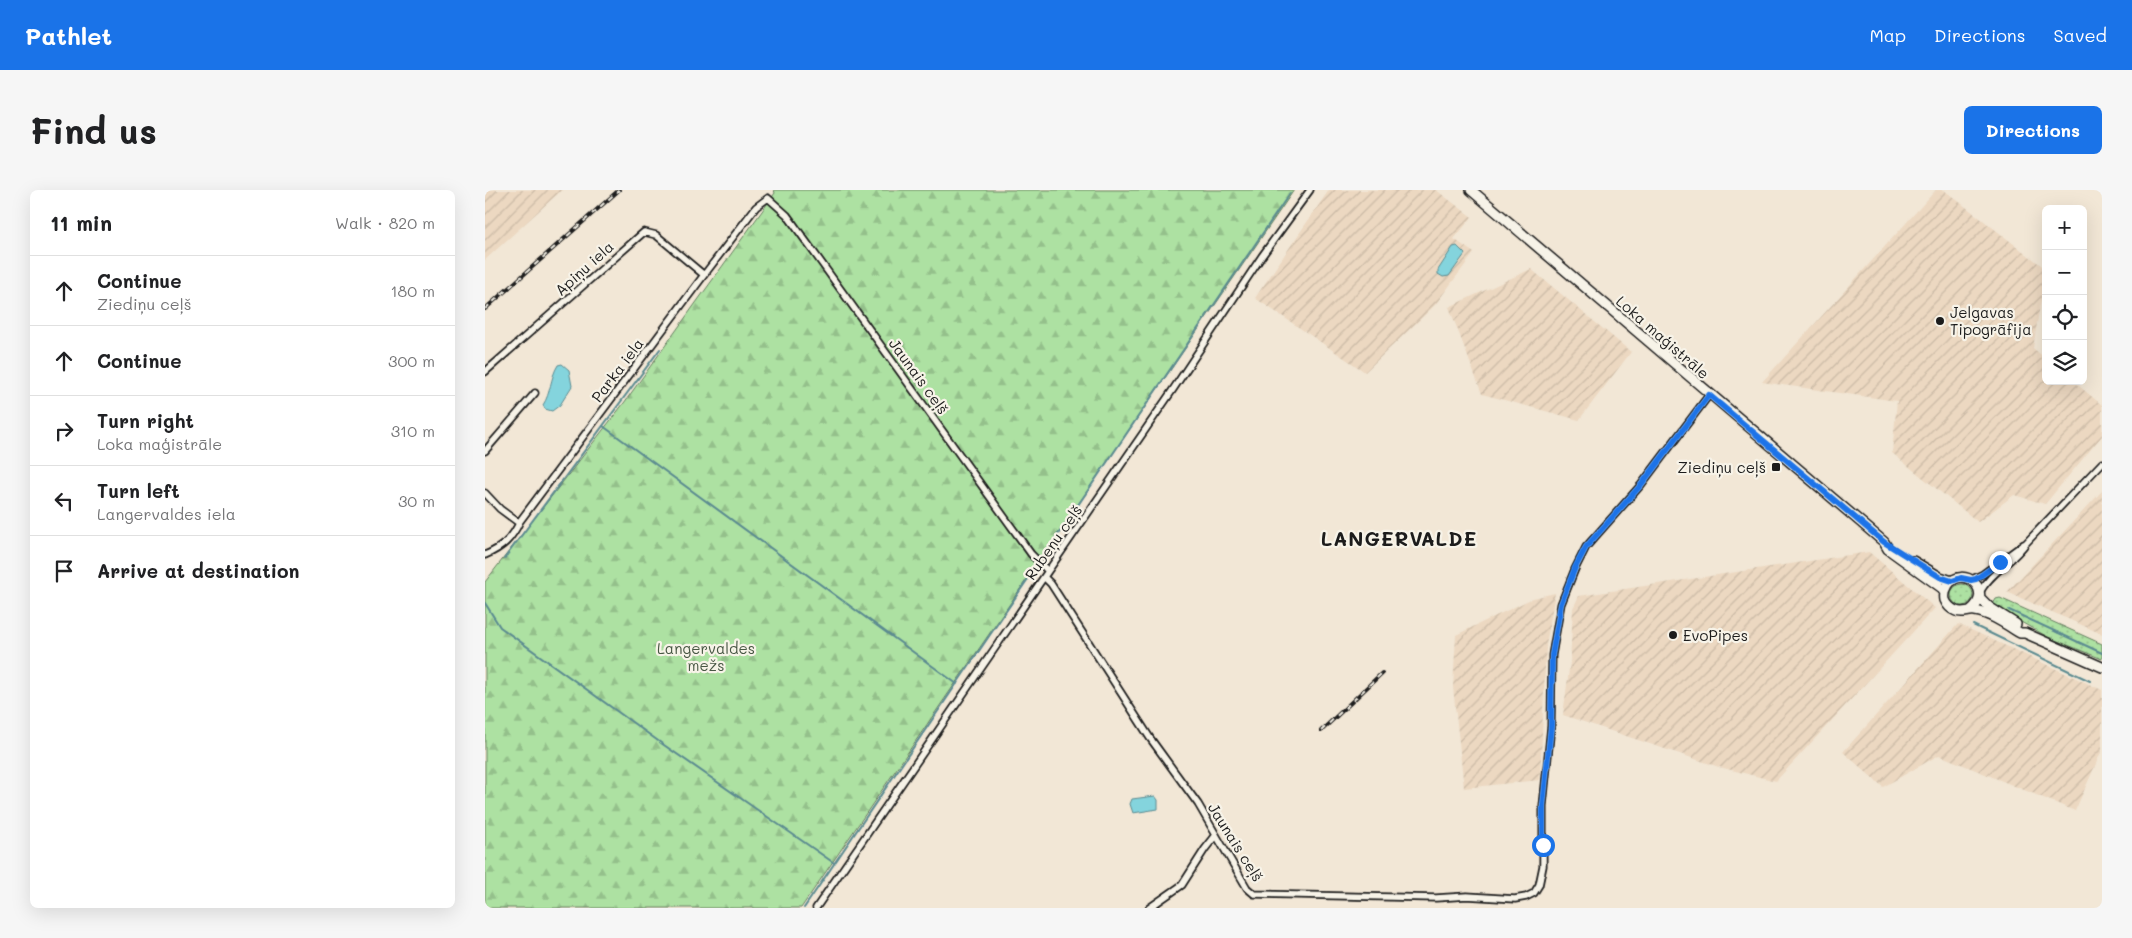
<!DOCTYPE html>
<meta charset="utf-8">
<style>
:root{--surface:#fff;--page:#f6f6f6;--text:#202124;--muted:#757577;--line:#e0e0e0;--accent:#1a73e8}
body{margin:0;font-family:Mali,sans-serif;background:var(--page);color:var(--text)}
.controls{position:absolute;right:15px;top:15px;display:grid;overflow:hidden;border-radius:8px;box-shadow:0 5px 20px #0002}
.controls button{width:45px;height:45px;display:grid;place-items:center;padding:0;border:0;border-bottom:1px solid var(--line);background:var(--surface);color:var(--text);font:25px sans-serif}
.stop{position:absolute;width:15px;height:15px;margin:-11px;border:4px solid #1a73e8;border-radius:50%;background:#fff}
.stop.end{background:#1a73e8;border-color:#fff;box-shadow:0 1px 5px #0008}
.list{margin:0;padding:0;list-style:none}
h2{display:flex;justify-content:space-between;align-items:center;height:65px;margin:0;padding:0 20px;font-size:21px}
h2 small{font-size:16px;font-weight:400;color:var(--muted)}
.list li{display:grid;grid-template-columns:32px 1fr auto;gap:15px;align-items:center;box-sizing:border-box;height:70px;padding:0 20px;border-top:1px solid var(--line)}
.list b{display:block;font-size:19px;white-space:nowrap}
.list p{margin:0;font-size:16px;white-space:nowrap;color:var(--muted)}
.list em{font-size:16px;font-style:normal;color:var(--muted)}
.icon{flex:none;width:28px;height:28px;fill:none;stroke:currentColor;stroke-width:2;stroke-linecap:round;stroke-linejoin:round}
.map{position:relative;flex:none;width:1617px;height:718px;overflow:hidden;border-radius:8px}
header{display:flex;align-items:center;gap:30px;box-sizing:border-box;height:70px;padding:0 25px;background:var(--accent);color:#fff}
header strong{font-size:24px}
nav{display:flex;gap:28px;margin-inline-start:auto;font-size:18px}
.intro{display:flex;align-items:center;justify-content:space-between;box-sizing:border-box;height:120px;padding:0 30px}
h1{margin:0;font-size:35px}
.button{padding:12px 22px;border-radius:8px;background:var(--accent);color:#fff;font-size:18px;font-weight:700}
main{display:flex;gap:30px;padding:0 30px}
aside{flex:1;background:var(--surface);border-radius:8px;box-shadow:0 5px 20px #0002}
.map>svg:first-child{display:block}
.industrial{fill:url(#industrial-furrows)}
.grass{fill:url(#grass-dots);stroke:#647e5f}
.forest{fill:url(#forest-firs);stroke:#647e5f}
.water{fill:#84d4dd;stroke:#5a8a90}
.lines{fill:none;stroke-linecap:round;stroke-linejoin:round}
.stream{stroke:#5a8a90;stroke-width:2}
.street-casing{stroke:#1c1c1c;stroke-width:9}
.primary-casing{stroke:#1c1c1c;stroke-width:12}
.street{stroke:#f7f3e8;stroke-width:5.5}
.primary{stroke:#f7f3e8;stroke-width:9}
.rail-casing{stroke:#1c1c1c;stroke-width:4}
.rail{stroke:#f7f3e8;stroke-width:2;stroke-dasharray:5.5;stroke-linecap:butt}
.route{stroke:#1a73e8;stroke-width:6}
.poi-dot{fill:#1c1c1c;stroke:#f7f3e8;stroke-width:2}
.labels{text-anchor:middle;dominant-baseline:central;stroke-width:4.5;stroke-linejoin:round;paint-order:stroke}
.street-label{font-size:15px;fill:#1c1c1c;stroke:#f7f3e8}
.poi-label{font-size:15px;fill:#1c1c1c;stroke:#f7f3e8;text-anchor:start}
.park-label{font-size:15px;fill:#485744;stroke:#f7f3e8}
.district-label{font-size:20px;font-weight:bold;letter-spacing:1px;fill:#1c1c1c;stroke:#f7f3e8}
</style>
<header>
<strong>Pathlet</strong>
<nav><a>Map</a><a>Directions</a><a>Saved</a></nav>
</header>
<div class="intro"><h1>Find us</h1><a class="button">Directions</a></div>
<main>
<aside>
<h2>11 min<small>Walk · 820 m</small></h2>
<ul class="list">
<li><svg class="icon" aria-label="ahead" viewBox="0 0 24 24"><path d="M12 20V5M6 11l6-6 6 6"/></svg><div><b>Continue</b><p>Ziediņu ceļš</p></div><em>180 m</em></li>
<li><svg class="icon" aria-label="ahead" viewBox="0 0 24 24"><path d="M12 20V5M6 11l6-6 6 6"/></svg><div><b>Continue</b></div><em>300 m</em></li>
<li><svg class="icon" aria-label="right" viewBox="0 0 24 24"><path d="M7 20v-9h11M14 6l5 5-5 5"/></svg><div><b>Turn right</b><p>Loka maģistrāle</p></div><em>310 m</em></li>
<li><svg class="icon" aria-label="left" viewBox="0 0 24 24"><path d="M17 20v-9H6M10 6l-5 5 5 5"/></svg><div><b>Turn left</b><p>Langervaldes iela</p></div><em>30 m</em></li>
<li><svg class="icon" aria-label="arrive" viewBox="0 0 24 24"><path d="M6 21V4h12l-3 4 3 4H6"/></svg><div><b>Arrive at destination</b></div></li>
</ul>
</aside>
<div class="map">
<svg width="1617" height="718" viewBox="0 0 1617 718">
<defs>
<pattern id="industrial-furrows" width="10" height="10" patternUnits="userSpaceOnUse" patternTransform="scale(1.25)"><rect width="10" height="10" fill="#ecd8c1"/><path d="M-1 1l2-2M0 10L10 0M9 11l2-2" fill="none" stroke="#cab9a5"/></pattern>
<pattern id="grass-dots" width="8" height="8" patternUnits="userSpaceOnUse" patternTransform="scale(1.25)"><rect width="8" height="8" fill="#ade1a2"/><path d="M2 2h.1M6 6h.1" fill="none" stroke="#94c08b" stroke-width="1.8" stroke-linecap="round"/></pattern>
<pattern id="forest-firs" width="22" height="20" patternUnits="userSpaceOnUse" patternTransform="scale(1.25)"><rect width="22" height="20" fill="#ade1a2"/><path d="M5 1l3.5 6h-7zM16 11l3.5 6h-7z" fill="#94c08b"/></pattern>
</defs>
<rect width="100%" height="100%" fill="#f2e7d6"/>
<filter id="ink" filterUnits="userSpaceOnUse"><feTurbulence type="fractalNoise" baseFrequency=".02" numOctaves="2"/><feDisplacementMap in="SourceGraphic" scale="10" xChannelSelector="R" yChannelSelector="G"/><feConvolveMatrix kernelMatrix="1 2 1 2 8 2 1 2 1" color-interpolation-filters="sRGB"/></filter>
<g filter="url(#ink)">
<path class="industrial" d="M0 0H77L0 70Z
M844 0H951L987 27 969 49 989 63 950 115 880 182 770 108Z
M1451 0H1459L1561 79 1548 158 1561 169V191H1588L1617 215V246L1560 314 1529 305 1493 332 1407 263 1412 211 1277 192Z
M1046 79 1146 162 1094 230 997 204 964 117Z
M1617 301V444L1522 402Z
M1384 362 1450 418 1291 591 1234 577 1078 525 1085 472 1088 418 1094 406Z
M1070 403 1061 455 1055 590 979 598 968 497 971 445 1048 408Z
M1473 434 1617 500V560L1590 621 1454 565 1398 597 1358 562Z"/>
<path class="grass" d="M1466 405a11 11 0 1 1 22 0a11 11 0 1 1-22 0Z
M1515 408 1617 454V469L1563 447 1507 416 1511 409Z"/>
<path class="forest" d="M289 0H809L316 718H0V392L139 213 290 3Z"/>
<path class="water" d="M972 56 980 64 964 86 958 87 953 84V80L968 57Z
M77 174 84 180 87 196 75 215 67 221 60 219 58 215C66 203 65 188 73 175Z
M670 606 673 610V619L648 623 645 614 647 609Z"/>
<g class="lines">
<path class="stream" d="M118 236 472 494
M557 368 805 3
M19 369 175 159
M0 413 15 437 176 553 349 673
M1524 420 1617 463
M1488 435 1605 491
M319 718 549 380"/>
<defs>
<path id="street" d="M0 182 159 42 171 45 219 85
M0 261 50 203
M0 303 15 319 34 333
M0 365C17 358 27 349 35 331L219 85 271 17 283 8 302 25 546 364 563 381
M559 387 566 394 665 548 713 614 762 698 769 704 951 708 982 706 1030 709 1041 707 1049 703 1054 695 1058 676V616L1066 536 1067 465 1076 414 1090 379 1101 357 1156 295 1224 205
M1485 390 1498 384 1539 354
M1495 402C1506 382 1528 372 1541 353L1617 273
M331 718 687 201 777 66 825 0
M664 718 697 695 720 659 731 645"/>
<path id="primary" d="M986 0 1399 352 1403 359 1457 398 1460 402
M1428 371 1455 387 1467 391
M1495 408 1504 417 1531 434
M1486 420C1510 401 1478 374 1463 395 1460 400 1459 405 1460 410 1462 415 1466 419 1471 421 1478 424 1483 420 1490 421 1505 423 1522 435 1535 443H1540L1617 477"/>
</defs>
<use href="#street" class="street-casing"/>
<use href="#primary" class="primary-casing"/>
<use href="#street" class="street"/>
<use href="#primary" class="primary"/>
<defs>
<path id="rail" d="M0 119 134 0
M836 541 897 483"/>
</defs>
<use href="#rail" class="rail-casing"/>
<use href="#rail" class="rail"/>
</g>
</g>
<g class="lines" filter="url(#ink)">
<path class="route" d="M1058 655V616L1066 536 1067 465 1076 414 1090 378 1101 357 1156 295 1224 205 1399 352 1455 387 1467 391 1476 388 1486 390 1491 389 1515 372"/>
</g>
<g class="poi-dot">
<circle cx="1455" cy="131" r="5"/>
<rect x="1286" y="272" width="10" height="10" rx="2.5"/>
<circle cx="1188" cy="445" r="5"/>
</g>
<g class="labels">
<g class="street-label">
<text transform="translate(99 78) rotate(-42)">Apiņu iela</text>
<text transform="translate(1178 147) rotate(41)">Loka maģistrāle</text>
<text transform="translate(132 180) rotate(-53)">Parka iela</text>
<text transform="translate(434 186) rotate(54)">Jaunais ceļš</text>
<text transform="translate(568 352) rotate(-55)">Rubeņu ceļš</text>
<text transform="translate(751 652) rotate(58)">Jaunais ceļš</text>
</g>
<g class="poi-label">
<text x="1465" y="122">Jelgavas<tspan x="1465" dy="17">Tipogrāfija</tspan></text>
<text x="1281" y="277" text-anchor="end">Ziediņu ceļš</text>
<text x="1198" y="445">EvoPipes</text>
</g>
<g class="park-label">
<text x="221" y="458">Langervaldes<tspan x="221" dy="17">mežs</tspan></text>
</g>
<g class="district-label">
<text x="914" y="348">LANGERVALDE</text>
</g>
</g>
</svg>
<div class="controls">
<button>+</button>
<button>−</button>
<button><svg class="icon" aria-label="locate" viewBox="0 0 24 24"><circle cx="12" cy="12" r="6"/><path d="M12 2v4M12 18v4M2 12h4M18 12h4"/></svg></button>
<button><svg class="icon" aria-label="layers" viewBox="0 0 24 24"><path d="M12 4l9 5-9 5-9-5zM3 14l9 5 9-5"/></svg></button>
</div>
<div class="stop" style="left:1058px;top:655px"></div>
<div class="stop end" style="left:1515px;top:372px"></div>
</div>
</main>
